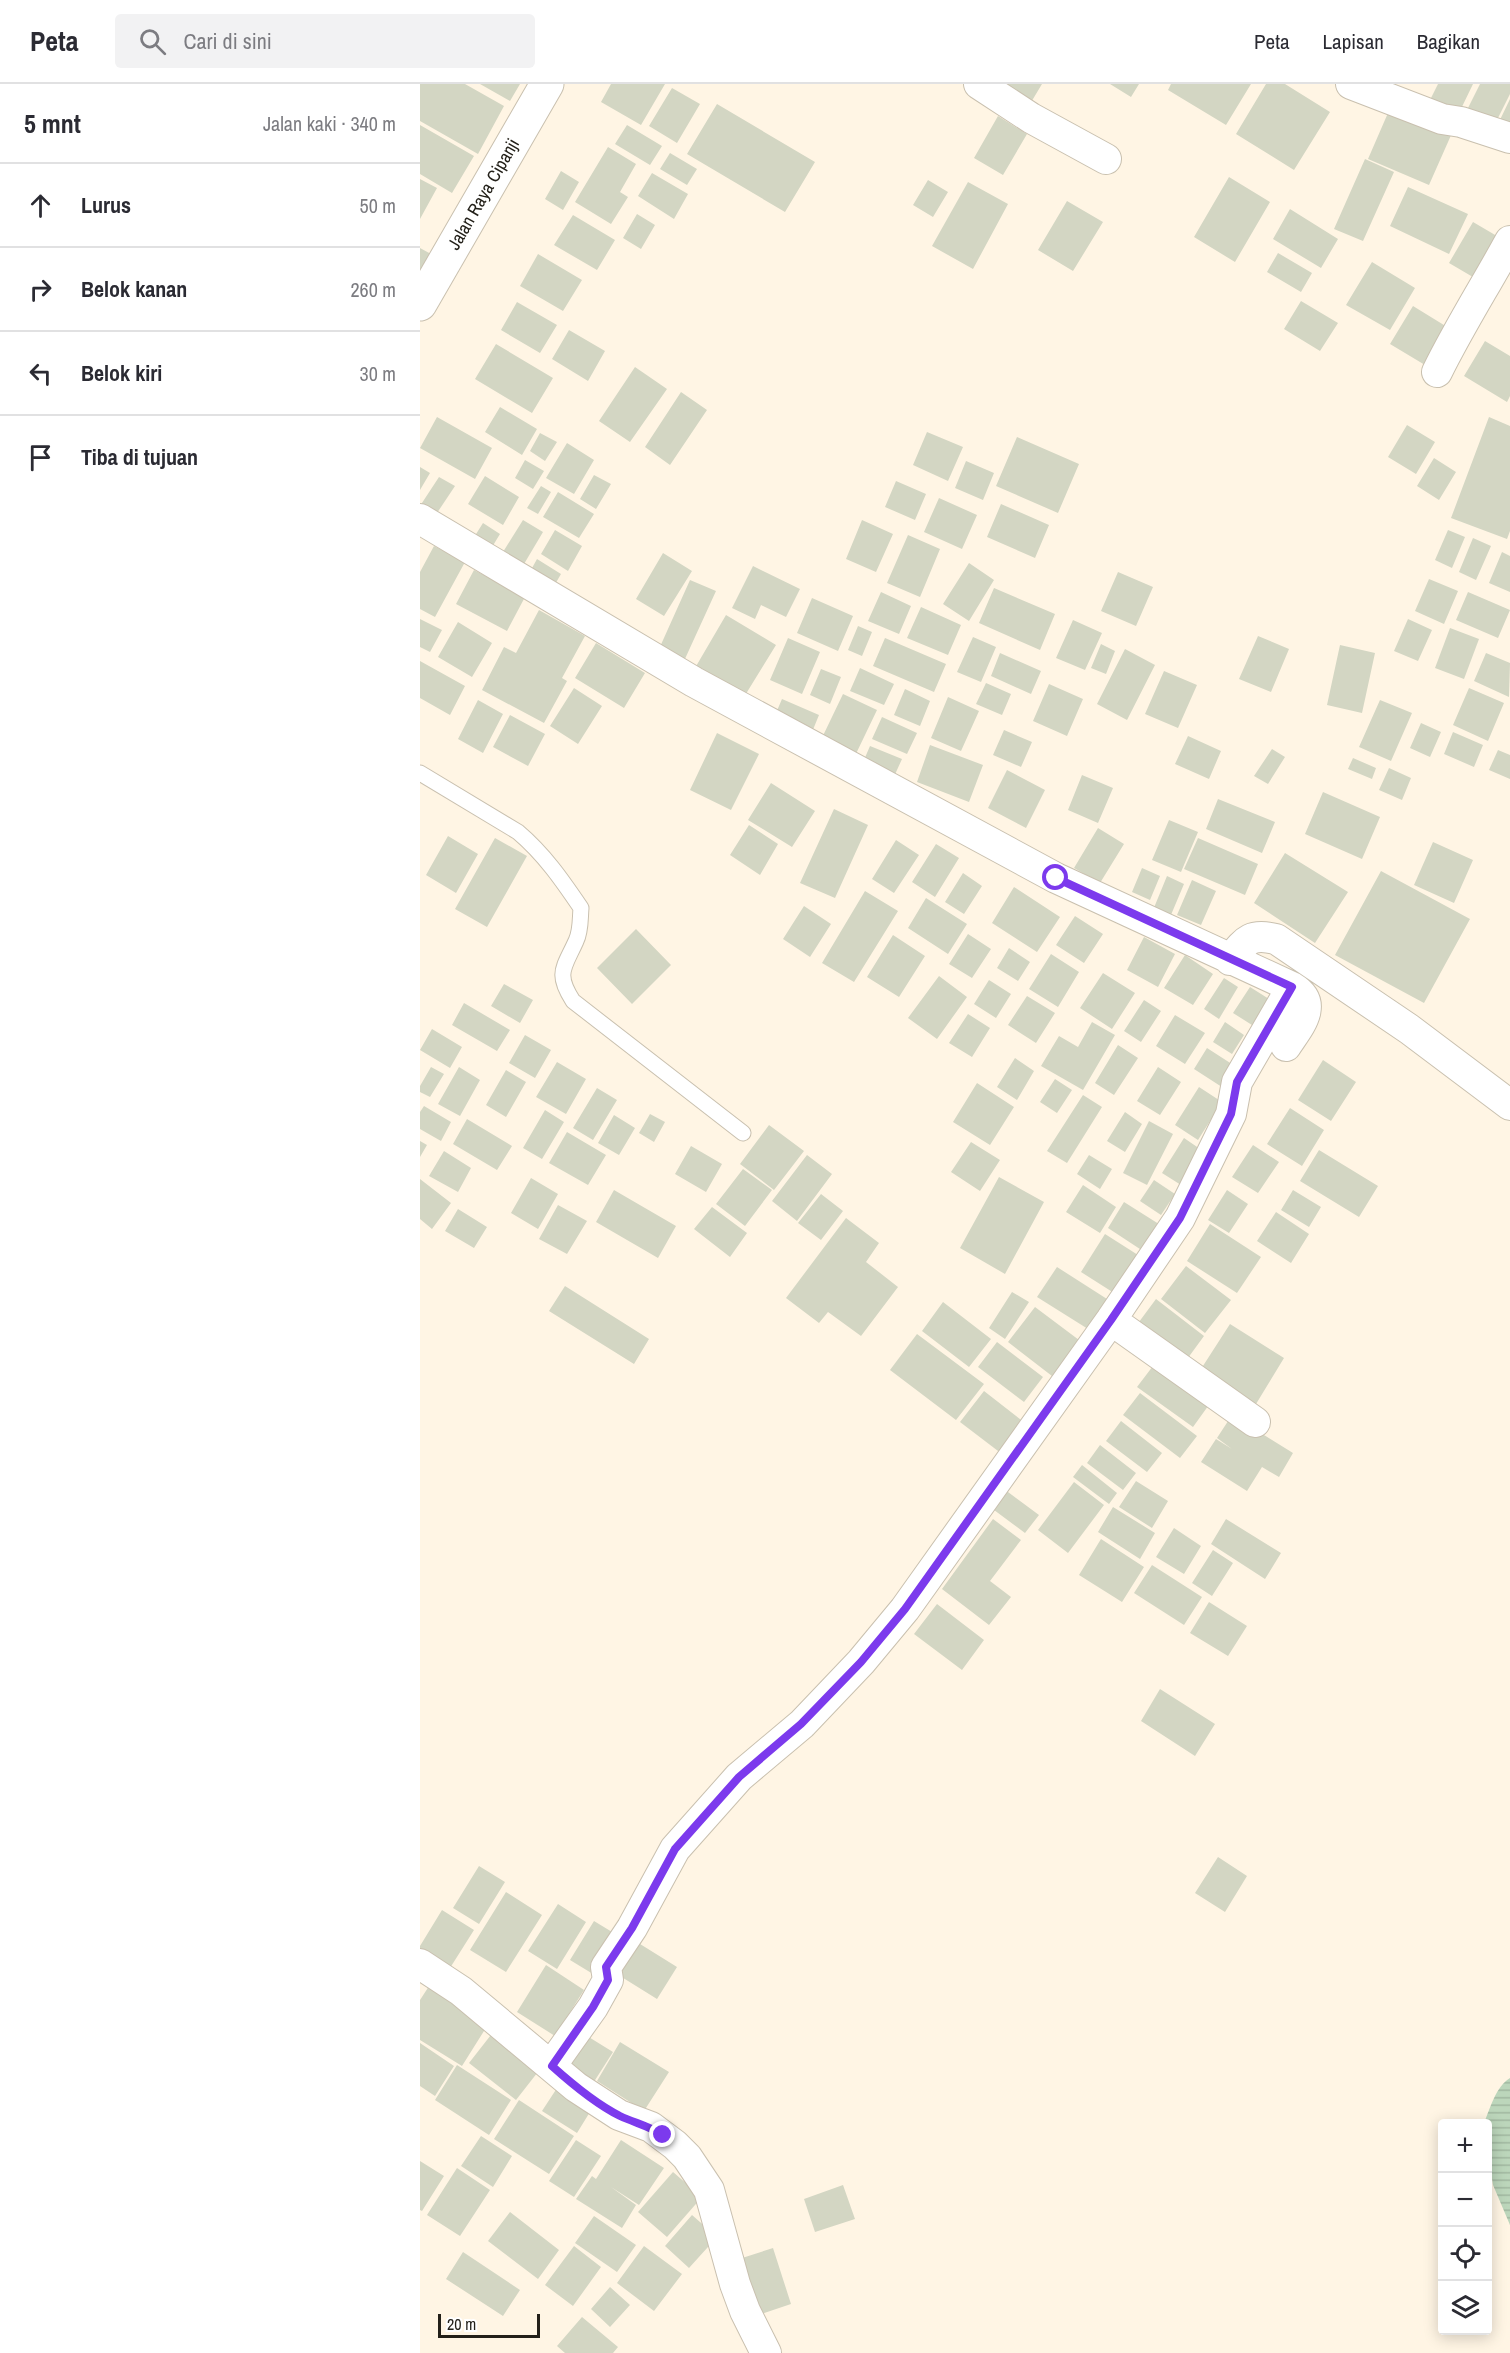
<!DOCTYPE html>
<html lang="id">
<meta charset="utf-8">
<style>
:root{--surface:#fff;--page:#f2f2f3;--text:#2b2b33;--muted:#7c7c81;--line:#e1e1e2}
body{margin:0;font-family:"Archivo Narrow",sans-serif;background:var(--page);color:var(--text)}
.controls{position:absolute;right:18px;bottom:18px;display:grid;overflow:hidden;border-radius:6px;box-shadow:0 3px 15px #0003}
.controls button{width:54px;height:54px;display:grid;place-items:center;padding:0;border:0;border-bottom:2px solid var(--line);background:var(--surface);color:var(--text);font:30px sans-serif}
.scale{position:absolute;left:18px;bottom:15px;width:102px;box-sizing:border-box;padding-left:6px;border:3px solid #232019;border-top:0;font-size:16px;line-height:21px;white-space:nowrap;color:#232019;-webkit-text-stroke:4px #fff;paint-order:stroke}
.stop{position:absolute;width:18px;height:18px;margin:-14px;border:4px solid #7c3aed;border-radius:50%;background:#fff}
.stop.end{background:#7c3aed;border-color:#fff;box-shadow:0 2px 6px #0008}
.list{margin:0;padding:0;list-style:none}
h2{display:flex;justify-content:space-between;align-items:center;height:78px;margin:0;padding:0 24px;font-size:26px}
h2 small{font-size:20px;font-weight:400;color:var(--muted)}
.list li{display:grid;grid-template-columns:39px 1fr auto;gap:18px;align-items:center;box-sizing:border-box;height:84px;padding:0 24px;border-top:2px solid var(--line)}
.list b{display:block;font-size:22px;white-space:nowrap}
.list em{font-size:20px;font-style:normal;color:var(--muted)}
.icon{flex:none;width:33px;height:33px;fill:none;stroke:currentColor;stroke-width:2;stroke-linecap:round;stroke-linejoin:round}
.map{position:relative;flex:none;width:1090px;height:2269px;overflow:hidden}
header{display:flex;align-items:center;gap:36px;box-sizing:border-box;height:84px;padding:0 30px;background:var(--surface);border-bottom:2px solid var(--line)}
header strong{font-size:28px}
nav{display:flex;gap:33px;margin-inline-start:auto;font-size:21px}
.search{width:420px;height:54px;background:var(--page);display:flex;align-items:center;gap:15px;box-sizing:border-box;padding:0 21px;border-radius:6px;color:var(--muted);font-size:22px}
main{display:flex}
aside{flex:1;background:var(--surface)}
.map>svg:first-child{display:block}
.water{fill:url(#water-rules)}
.building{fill:#d3d6c3}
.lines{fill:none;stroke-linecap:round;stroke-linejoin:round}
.service-casing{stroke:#c9c0af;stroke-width:17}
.minor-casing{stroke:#c9c0af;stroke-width:32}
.secondary-casing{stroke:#c9c0af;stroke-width:35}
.service{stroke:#fff;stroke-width:15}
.minor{stroke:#fff;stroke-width:30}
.secondary{stroke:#fff;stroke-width:33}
.route{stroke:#7c3aed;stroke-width:8}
.labels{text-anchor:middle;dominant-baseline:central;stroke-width:4.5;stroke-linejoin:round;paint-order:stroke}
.street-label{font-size:18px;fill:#232019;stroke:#fff}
</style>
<header>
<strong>Peta</strong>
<div class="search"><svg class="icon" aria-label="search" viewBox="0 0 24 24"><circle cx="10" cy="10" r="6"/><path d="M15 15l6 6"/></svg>Cari di sini</div>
<nav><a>Peta</a><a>Lapisan</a><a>Bagikan</a></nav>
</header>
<main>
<aside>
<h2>5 mnt<small>Jalan kaki · 340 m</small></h2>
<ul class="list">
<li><svg class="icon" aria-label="ahead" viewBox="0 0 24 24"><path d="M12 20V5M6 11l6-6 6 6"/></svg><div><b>Lurus</b></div><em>50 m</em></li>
<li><svg class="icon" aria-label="right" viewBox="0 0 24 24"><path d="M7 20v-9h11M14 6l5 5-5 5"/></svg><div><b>Belok kanan</b></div><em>260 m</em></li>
<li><svg class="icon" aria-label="left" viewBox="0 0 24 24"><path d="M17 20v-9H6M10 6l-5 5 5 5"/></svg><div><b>Belok kiri</b></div><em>30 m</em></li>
<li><svg class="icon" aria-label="arrive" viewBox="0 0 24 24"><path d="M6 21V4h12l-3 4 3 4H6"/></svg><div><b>Tiba di tujuan</b></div></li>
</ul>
</aside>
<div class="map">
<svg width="1090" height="2269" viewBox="0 0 1090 2269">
<defs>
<pattern id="water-rules" width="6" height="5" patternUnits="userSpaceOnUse" patternTransform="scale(1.5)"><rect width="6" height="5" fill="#bcd6bb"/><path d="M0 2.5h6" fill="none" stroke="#a1b7a0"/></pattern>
</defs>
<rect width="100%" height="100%" fill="#fff5e4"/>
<path class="water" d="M1090 1994V2141L1073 2101 1068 2069V2040L1064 2039C1070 2025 1076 2002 1090 1994Z"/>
<path class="building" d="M0 0H45L84 22 58 70 0 37Z
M60 0H100L90 17Z
M191 0H245L221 41 181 18Z
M565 0H622L607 25Z
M690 0H719L711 13Z
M751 0H831L806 41 748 6Z
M846 0H865L910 28 874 86 816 50Z
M1018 0H1053L1039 29 1010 16Z
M1060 0H1090V10L1074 42 1046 28Z
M252 4 280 20 257 59 229 42Z
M1090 15V48L1077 42Z
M297 20 395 78 365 128 267 70Z
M971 22 1032 49 1009 101 948 75Z
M578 32 607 50 583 91 554 74Z
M0 41 54 72 32 109 0 90Z
M207 41 242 62 230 81 195 60Z
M188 63 216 80 200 108 208 113 191 140 155 118Z
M250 69 277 85 267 101 240 85Z
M945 75 974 88 943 157 914 145Z
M141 87 159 98 143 126 125 115Z
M232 89 268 110 254 135 218 112Z
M809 93 850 118 815 178 774 153Z
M0 95 17 104 0 135Z
M508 96 528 108 513 133 493 121Z
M548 98 588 120 553 185 512 162Z
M988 103 1048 130 1029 170 970 142Z
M647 117 683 138 653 187 618 166Z
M870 125 918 155 901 184 853 155Z
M217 130 235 141 221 165 203 154Z
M153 131 195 156 177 186 134 161Z
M1053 138 1082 155 1058 196 1029 179Z
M0 164 11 170 0 189Z
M858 169 892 189 881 208 847 188Z
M118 170 162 196 143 227 100 202Z
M952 178 995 204 970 246 926 221Z
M881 217 918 239 900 267 864 245Z
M97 218 137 241 120 269 81 246Z
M993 222 1032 246 1010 284 970 260Z
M149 246 185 267 168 297 132 275Z
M1065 257 1090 272V312L1087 318 1044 292Z
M76 260 133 294 112 329 55 295Z
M215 283 247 305 210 358 179 337Z
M261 308 287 326 250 381 225 363Z
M80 323 117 345 102 371 65 348Z
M17 333 72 364 55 395 0 364Z
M1069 333 1090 342V447L1087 455 1031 434Z
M987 341 1015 358 996 390 968 373Z
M507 348 543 363 528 397 493 381Z
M120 349 137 358 125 377 110 367Z
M597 353 659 380 638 429 576 402Z
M147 359 174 376 154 410 126 394Z
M1014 374 1036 388 1019 416 997 402Z
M105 376 124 387 113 405 95 394Z
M546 377 574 389 563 416 535 404Z
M0 383 10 389 0 406Z
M174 391 191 400 176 425 160 415Z
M65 392 99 413 83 441 48 420Z
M19 393 35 402 15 432 0 422Z
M476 397 506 410 495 436 465 423Z
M121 402 131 408 118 430 107 424Z
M138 408 174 430 159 454 123 433Z
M519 414 557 431 542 465 504 448Z
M581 420 629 441 615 474 567 453Z
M103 436 123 448 104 480 83 468Z
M442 436 473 450 456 488 426 475Z
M63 439 80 450 69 468 51 458Z
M135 446 162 462 148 487 121 470Z
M1028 446 1045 453 1032 484 1015 476Z
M488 451 520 465 500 513 467 499Z
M1053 454 1071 462 1056 496 1039 488Z
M14 462 45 478 15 533 0 525V488Z
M1082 468 1090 472V508L1069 499Z
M243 469 272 487 244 532 216 515Z
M117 475 141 490 130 509 106 495Z
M549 479 574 496 549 537 523 520Z
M333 482 380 505 366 533 341 521 335 535 312 524Z
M54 486 105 513 87 547 36 520Z
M698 488 733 503 716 542 681 527Z
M1009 495 1038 507 1024 540 995 527Z
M270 496 296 507 264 577 239 565Z
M574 504 635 530 620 566 559 539Z
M461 508 491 522 479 550 448 537Z
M1048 508 1090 526 1078 554 1036 536Z
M392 514 433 532 418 567 377 549Z
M501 523 541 541 528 571 487 554Z
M119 526 165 552 142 594 147 597 124 639 62 606 84 563 96 569Z
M306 531 356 561 324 613 275 584Z
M0 535 22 546 10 568 0 563Z
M988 535 1012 546 998 577 974 567Z
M653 536 682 549 665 586 636 574Z
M38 538 72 559 52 593 18 573Z
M438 542 452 548 442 572 428 566Z
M1030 544 1059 555 1044 595 1015 584Z
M838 552 869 565 851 608 819 595Z
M553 553 576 563 561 598 537 588Z
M368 554 400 568 382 610 350 596Z
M465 554 526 580 514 608 453 582Z
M176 559 225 589 204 624 155 594Z
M681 560 695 567 686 590 671 584Z
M920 561 955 569 942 629 907 621Z
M705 565 735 581 707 636 677 620Z
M580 569 621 587 611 610 571 592Z
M1066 569 1090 579 1089 613 1054 597Z
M0 577 45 602 30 631 0 614Z
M440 584 474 600 464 621 430 607Z
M401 585 421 593 410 620 390 611Z
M744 587 777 601 758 644 725 630Z
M566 599 591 610 582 631 556 620Z
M629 600 663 615 647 652 613 637Z
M154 604 182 622 158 660 130 642Z
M1049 604 1084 619 1068 657 1033 641Z
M485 605 510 617 500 642 474 631Z
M423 610 457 626 433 676 399 660Z
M528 613 559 627 541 667 511 654Z
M362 615 399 631 390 653 353 636Z
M58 616 83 630 63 669 38 655Z
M960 616 992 629 971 677 939 663Z
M90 631 125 650 108 682 73 663Z
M462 633 497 649 487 670 452 655Z
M1001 639 1021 648 1010 673 990 664Z
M584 646 612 658 601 683 573 671Z
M1033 648 1063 661 1054 683 1024 670Z
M297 649 339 670 311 726 270 706Z
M768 652 801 667 789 695 755 680Z
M510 661 563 681 549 718 497 698Z
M450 662 482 675 472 697 441 683Z
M852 665 865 673 848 700 834 692Z
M1078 666 1090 671V695L1069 686Z
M933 674 956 684 952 695 928 685Z
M969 684 991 694 982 716 959 706Z
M587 686 625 706 606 744 568 724Z
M662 691 693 704 678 739 648 726Z
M351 699 395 727 372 763 328 736Z
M903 708 960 733 942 775 885 750Z
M798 715 855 738 842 769 786 745Z
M414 725 448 741 415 814 380 799Z
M749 736 778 748 761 788 732 776Z
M329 741 358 760 340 791 310 771Z
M678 744 704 760 680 799 654 784Z
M28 752 58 770 36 809 6 791Z
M75 754 107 772 67 843 35 825Z
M778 754 838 780 825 811 764 785Z
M476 756 499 771 474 809 452 795Z
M1013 758 1053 776 1034 819 994 801Z
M516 760 539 774 515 813 492 798Z
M865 769 928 808 895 859 834 819Z
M722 784 740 792 730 816 712 808Z
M961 787 1050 835 1004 919 915 871Z
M543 789 562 802 544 830 525 818Z
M747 792 764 800 748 838 731 831Z
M772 796 796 807 781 841 757 831Z
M594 803 640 833 617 868 572 839Z
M445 807 478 827 434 898 402 879Z
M506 814 547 840 528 870 488 844Z
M384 822 411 840 390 873 363 855Z
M655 832 683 850 664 879 636 861Z
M216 845 251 881 212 920 177 884Z
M548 850 571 865 552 894 529 880Z
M473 851 505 872 479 913 447 893Z
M724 853 755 870 738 903 707 886Z
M589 864 610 878 598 897 577 884Z
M631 870 659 888 638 923 609 905Z
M765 871 793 890 773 921 744 904Z
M683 889 715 909 692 945 660 924Z
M519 892 547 913 517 955 488 934Z
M804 894 818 903 799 935 784 925Z
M569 896 591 910 576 934 554 920Z
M84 900 113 916 100 939 71 922Z
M830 903 849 915 832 941 813 929Z
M607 912 635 929 616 959 588 941Z
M724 916 741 927 721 958 704 947Z
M44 919 90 946 77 967 32 941Z
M548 930 570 944 552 973 529 959Z
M755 931 785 949 765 980 736 962Z
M672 938 695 951 663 1006 621 982 639 952 658 963Z
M805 938 824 951 812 970 793 958Z
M12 945 42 963 30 984 0 966Z
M105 951 131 966 115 994 89 979Z
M698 961 718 974 694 1011 675 999Z
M787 964 818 984 805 1005 774 985Z
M595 974 614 987 597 1016 577 1003Z
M903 976 936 998 911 1037 878 1016Z
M137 978 166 995 146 1030 116 1013Z
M11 983 24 990 10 1013 0 1008V1002Z
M39 983 60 996 40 1032 18 1020Z
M738 983 761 998 740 1031 717 1017Z
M86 986 106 998 86 1033 66 1021Z
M635 995 652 1006 637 1029 620 1018Z
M557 999 594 1023 570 1061 533 1038Z
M779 1003 802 1018 778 1056 755 1041Z
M177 1004 197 1016 173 1056 153 1044Z
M663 1011 682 1023 647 1079 627 1067Z
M4 1022 31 1038 21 1057 0 1045V1028Z
M870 1024 904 1046 882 1082 847 1060Z
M125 1026 144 1038 122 1075 103 1064Z
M705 1028 722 1040 705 1068 687 1057Z
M230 1030 245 1038 234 1058 219 1049Z
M194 1031 215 1044 199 1071 178 1059Z
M47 1035 92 1062 77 1086 33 1060Z
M729 1037 753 1050 727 1101 703 1089Z
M349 1041 384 1067 354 1106 320 1080Z
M147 1048 186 1071 168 1101 129 1079Z
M764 1054 783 1067 761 1101 742 1089Z
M0 1057 7 1061 0 1073Z
M551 1058 580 1076 560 1107 531 1088Z
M833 1061 859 1078 838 1109 812 1093Z
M271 1062 302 1080 286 1108 255 1090Z
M899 1066 958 1102 939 1133 880 1097Z
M24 1067 51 1084 38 1108 9 1092Z
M387 1071 412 1090 377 1137 352 1117Z
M669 1071 692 1085 680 1105 657 1090Z
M323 1085 352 1106 325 1142 296 1120Z
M579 1093 624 1118 585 1190 540 1164Z
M111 1094 138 1110 118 1145 91 1129Z
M0 1095 31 1119 12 1145 0 1135Z
M734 1096 755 1110 741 1131 720 1117Z
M663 1101 696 1123 680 1149 646 1128Z
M194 1106 256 1142 238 1174 176 1138Z
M807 1106 828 1120 809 1149 788 1136Z
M873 1106 901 1123 889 1143 861 1126Z
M401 1110 423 1127 401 1156 378 1139Z
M704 1118 742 1142 726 1169 688 1144Z
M138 1121 167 1137 147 1170 119 1155Z
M292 1123 327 1149 310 1173 274 1145Z
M38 1125 67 1143 54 1164 25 1147Z
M856 1128 889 1150 871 1179 837 1157Z
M426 1134 459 1159 446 1178 478 1203 441 1252 408 1228 399 1239 366 1214Z
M790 1140 841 1173 817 1209 767 1177Z
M685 1150 718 1171 694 1209 661 1188Z
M766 1182 811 1216 785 1249 741 1215Z
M637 1183 687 1215 668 1245 617 1213Z
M145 1202 229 1255 214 1280 129 1227Z
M592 1208 609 1218 585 1255 569 1244Z
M736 1215 784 1252 765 1278 716 1242Z
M523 1218 571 1255 549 1283 502 1247Z
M615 1223 659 1256 632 1292 588 1258Z
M810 1240 864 1274 836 1320 781 1285Z
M497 1250 564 1300 536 1336 470 1286Z
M577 1258 623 1293 604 1318 558 1283Z
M736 1278 791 1318 773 1343 717 1303Z
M564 1307 605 1339 582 1370 540 1338Z
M720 1309 777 1352 760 1374 703 1331Z
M812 1331 873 1369 859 1393 842 1383 827 1407 781 1378 796 1355 812 1365 797 1354Z
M701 1337 742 1369 727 1388 686 1357Z
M680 1361 716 1389 703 1406 667 1379Z
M662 1381 697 1409 689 1420 653 1393Z
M716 1397 748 1417 732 1444 699 1423Z
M654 1398 684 1421 648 1469 618 1446Z
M584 1405 619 1431 605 1449 570 1423Z
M693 1423 735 1449 720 1475 678 1448Z
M573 1435 601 1456 570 1497 591 1513 569 1541 522 1505Z
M806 1435 861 1469 845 1495 791 1460Z
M754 1444 781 1462 764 1490 736 1473Z
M681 1455 724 1483 702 1518 659 1491Z
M793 1466 813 1479 792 1512 772 1499Z
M732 1481 782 1513 764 1541 714 1509Z
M789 1518 827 1542 808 1572 770 1549Z
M517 1520 564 1556 542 1586 494 1550Z
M740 1605 795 1640 775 1672 721 1637Z
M798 1773 827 1792 805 1828 775 1809Z
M59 1782 85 1798 59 1840 33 1824Z
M86 1808 122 1831 86 1888 50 1866Z
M138 1820 166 1838 137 1885 108 1867Z
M22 1826 54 1846 30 1884 0 1866V1862Z
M174 1837 197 1851 173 1890 150 1876Z
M212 1855 257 1883 237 1915 192 1887Z
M126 1881 164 1906 135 1952 97 1928Z
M13 1896 69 1939 42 1982 0 1956V1916Z
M74 1947 121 1984 96 2016 49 1979Z
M159 1947 193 1968 170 2004 137 1983Z
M200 1958 249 1988 224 2027 177 1997Z
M0 1959 34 1982 15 2012 0 2002Z
M37 1981 91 2016 69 2051 15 2016Z
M139 2001 173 2023 157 2049 122 2027Z
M99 2016 154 2052 129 2090 74 2055Z
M61 2052 92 2072 73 2103 41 2082Z
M156 2056 181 2072 154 2113 129 2097Z
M201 2056 244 2084 219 2121 191 2103 216 2121 202 2144 156 2115 172 2092 176 2095Z
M0 2077 24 2092 2 2127 0 2126Z
M37 2084 70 2106 40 2152 7 2131Z
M253 2088 282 2113 247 2153 218 2128Z
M423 2101 435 2135 395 2148 384 2115Z
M90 2128 139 2166 118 2195 68 2157Z
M272 2131 297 2153 269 2184 245 2162Z
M174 2132 216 2161 197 2188 155 2159Z
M154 2162 181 2183 153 2222 125 2201Z
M224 2162 262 2190 234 2227 197 2199Z
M353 2164 371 2220 335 2232 316 2176Z
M43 2168 100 2206 83 2232 26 2195Z
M190 2203 210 2221 190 2243 171 2225Z
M162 2233 198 2263 193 2269H145L137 2262Z"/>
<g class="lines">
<defs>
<path id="service" d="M0 689 98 748C124 770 142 796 161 824 160 835 161 847 156 857 144 884 135 889 153 917L323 1049"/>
<path id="minor" d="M559 0 611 34 686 75
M931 0 1022 35 1041 38 1090 54
M1017 288C1039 243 1066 201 1090 157
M0 435 274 598 636 794 872 903C900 920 879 942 866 962
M810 876C826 856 830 849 856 855L989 945 1090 1021
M691 1236 835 1338
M0 1880 41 1907 156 2003 199 2031 231 2043 255 2061 267 2073 289 2106 315 2200 325 2227 346 2269
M131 1982 173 1923 188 1896 186 1883 212 1844 255 1765 319 1693 382 1640 441 1578 485 1525 691 1236 760 1134 811 1030 817 998 872 903"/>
<path id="secondary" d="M0 220 127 0"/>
</defs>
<use href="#service" class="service-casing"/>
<use href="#minor" class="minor-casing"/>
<use href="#secondary" class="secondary-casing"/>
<use href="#service" class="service"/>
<use href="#minor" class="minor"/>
<use href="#secondary" class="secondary"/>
</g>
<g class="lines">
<path class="route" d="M243 2051C229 2042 215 2039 200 2032 176 2020 152 2000 132 1982L173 1923 188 1896 186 1883 212 1844 255 1765 319 1693 381 1640 441 1578 485 1525 691 1236 760 1134 811 1030 817 998 872 903 636 794"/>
</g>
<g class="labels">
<g class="street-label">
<text transform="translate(63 110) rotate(-60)">Jalan Raya Cipanji</text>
</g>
</g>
</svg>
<div class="controls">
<button>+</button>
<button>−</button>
<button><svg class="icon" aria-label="locate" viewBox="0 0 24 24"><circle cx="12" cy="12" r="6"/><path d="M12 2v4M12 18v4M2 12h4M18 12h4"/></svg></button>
<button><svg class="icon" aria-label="layers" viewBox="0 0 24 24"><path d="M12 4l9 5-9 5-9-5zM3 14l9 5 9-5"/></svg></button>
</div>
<div class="scale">20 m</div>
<div class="stop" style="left:636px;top:794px"></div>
<div class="stop end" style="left:243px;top:2051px"></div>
</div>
</main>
